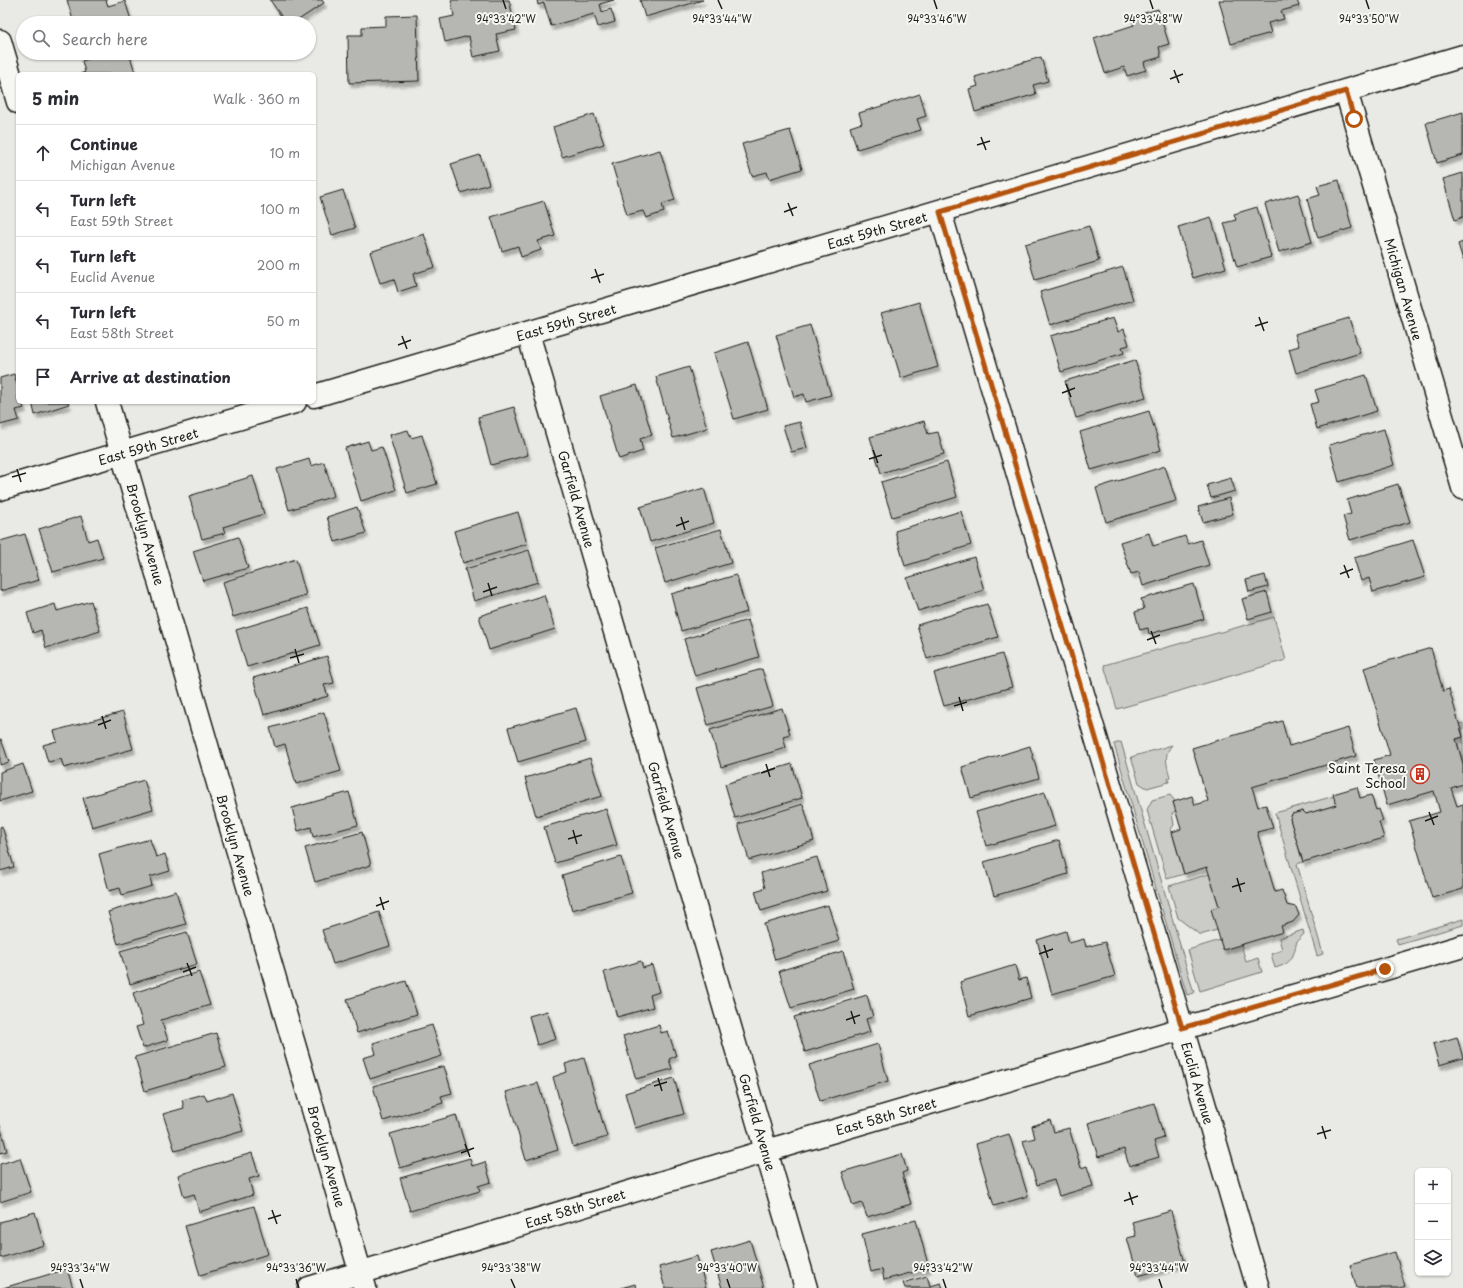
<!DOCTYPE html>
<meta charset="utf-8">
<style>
:root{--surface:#fff;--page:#f7f7f7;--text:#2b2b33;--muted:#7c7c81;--line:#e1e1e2}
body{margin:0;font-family:"Playpen Sans",sans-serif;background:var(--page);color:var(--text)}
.controls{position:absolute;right:12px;bottom:12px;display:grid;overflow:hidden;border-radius:6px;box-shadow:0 1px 3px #0004}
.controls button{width:36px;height:36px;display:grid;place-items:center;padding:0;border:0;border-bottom:1px solid var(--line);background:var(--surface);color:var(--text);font:20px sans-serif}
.stop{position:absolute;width:12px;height:12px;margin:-9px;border:3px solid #b45309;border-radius:50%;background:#fff}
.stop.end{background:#b45309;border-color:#fff;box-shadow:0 1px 4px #0008}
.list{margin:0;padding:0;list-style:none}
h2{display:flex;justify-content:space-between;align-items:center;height:52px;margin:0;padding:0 16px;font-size:17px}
h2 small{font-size:13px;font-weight:400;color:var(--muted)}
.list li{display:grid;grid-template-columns:26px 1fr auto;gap:12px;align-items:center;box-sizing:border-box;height:56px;padding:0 16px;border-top:1px solid var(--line)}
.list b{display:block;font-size:15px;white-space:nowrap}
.list p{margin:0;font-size:13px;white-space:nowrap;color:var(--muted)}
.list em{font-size:13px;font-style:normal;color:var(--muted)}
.icon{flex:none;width:22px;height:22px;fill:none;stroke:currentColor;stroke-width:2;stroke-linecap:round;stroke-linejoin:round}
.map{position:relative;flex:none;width:1463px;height:1288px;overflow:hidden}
.search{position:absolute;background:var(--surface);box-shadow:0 1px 3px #0004;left:16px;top:16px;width:300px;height:44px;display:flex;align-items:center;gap:10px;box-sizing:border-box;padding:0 14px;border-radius:22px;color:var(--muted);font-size:15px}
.panel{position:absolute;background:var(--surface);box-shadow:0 1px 3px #0004;left:16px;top:72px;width:300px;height:332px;border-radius:6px}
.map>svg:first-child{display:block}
.green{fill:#cbcbc7;stroke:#747472}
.building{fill:#b6b6b3;stroke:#1c1c1c;filter:url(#shadow)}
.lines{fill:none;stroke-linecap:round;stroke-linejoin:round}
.street-casing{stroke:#1c1c1c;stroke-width:25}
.secondary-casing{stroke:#1c1c1c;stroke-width:25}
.street{stroke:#f6f6f2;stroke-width:22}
.secondary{stroke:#f6f6f2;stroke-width:22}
.route{stroke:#b45309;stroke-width:5}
.ticks{fill:none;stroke:#1c1c1c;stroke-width:1.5}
.labels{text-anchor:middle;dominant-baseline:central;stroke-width:4;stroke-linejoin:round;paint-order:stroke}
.street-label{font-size:13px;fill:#1c1c1c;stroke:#f6f6f2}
.poi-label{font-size:13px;fill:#1c1c1c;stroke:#f6f6f2;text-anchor:end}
.ticks-label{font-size:10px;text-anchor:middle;fill:#1c1c1c;stroke:#f6f6f2;stroke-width:4;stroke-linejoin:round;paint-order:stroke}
</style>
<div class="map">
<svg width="1463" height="1288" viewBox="0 0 1463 1288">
<defs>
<filter id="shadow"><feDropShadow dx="2.5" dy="4.5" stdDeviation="1" flood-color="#0004"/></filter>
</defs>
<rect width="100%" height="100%" fill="#e9e9e5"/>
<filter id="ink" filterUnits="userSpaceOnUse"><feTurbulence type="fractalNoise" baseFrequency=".025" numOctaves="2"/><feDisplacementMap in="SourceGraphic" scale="8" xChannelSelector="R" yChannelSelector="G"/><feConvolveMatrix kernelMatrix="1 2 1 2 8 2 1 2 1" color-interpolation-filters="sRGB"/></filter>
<g filter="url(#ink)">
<path class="green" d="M1274 617 1286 660 1117 709 1104 665Z
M1463 723V764L1456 739 1463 737 1459 724Z
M1121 742 1194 993 1187 995 1114 744Z
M1172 745C1163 755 1167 765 1170 777L1168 778 1169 782 1147 788 1139 783 1131 757Z
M1170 795 1175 801 1173 802 1176 811 1172 813 1174 825 1171 829 1184 874 1167 879 1147 810 1152 800Z
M1334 796 1336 805 1306 814 1303 811 1292 814 1290 819 1303 862 1297 864 1323 954 1317 956 1275 813Z
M1209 874 1219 906 1217 930 1200 935 1178 918 1169 886Z
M1463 919V925L1398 944 1396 939Z
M1303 930 1304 934 1297 941C1293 957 1293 963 1275 968L1271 954 1282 950 1279 938Z
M1220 940 1241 944 1246 962 1258 958 1262 972 1200 991 1188 950Z"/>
<path class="building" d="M67 0H106L108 6 125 1 132 23H66V20H73Z
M270 0H322L324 3 294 23H286Z
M451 0H509L516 30 496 34 500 51 473 57 469 36 445 42 440 19 454 16Z
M537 0H614L600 4 602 12 611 9 615 22 598 27 594 14 551 26 544 3 538 5Z
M640 0H703L645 17Z
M1219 0H1297L1299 6 1281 11 1284 19 1268 23 1271 33 1231 44Z
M1158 9 1169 44 1159 47 1161 57 1144 62 1146 70 1127 76 1124 67 1105 73 1094 38 1134 25 1131 17Z
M417 15 419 81 349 83 348 35H362V27L386 26V16Z
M108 53H129L135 72 129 74H80L85 72 82 61Z
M1041 57 1048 81 1033 85 1036 94 975 112 969 89 978 86 975 77Z
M920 94 926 116 917 119 921 130 857 149 850 127 862 123 859 113Z
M1463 112V155L1437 163 1426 123Z
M594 114 604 144 562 157 553 127Z
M790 130 802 169 769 179 767 172 752 176 742 144Z
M660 150 675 200 662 204 664 212 646 218 643 211 627 215 612 164Z
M480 155 489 184 461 193 451 164Z
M1463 173V217L1455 220 1443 179Z
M1339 180 1352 228 1318 238 1307 199 1320 195 1317 186Z
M343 190 355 228 332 235 320 197Z
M1298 194 1312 242 1279 252 1265 204Z
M544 201 555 236 538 241 541 250 521 257 518 246 502 251 491 217Z
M1257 207 1271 257 1237 267 1224 223 1236 220 1234 214Z
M1211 217 1226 268 1193 278 1178 227Z
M1089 226 1099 261 1035 280 1025 244Z
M424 234 435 267 413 274 416 286 398 292 394 279 380 283 370 252Z
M1463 242V260L1458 244Z
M1123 267 1133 300 1050 325 1040 292Z
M919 302 938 367 901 378 881 313Z
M1113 318 1118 332 1124 329 1129 345 1122 347 1124 353 1061 372 1050 336Z
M1349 318 1360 353 1296 373 1289 349 1299 346 1295 334Z
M810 325 831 395 806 402 804 394 794 397 776 335Z
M748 342 768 409 734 419 714 353Z
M1135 360 1146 397 1076 418 1065 381Z
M689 367 707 428 673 438 656 377Z
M14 374 18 388V402H22L24 408 16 410 19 420 0 425V378Z
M1366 375 1377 411 1317 429 1310 404 1319 402 1315 390Z
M637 385 652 435 640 439 643 451 619 459 600 396Z
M32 402H68L69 404 35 415Z
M514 407 528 455 491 465 478 417Z
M1149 411 1161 450 1091 470 1080 432Z
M924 421 928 434 938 432 944 454 881 473 870 437Z
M800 422 807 448 791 452 783 426Z
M1384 429 1394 465 1339 482 1329 445Z
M408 430 411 438 422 435 437 484 407 493 389 435Z
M368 441 371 450 382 447 396 490 361 501 345 448Z
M309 459 311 466 324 462 334 496 289 510 277 469Z
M947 462 957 497 892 517 881 482Z
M1165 466 1176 501 1106 522 1096 488Z
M253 476 264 514 223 527 225 533 202 539 189 496Z
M1231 478 1235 491 1211 498 1207 485Z
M1398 484 1410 522 1350 540 1343 516 1351 514 1347 500Z
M704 488 714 523 650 542 640 507Z
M1229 498 1233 514 1203 522 1198 507Z
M357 507 366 533 335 542 327 517Z
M961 511 971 545 905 566 895 531Z
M518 512 527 544 463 563 454 531Z
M81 516 88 541 97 538 103 558 53 572 39 529Z
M721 529 731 563 665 583 655 548Z
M1149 533 1153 546 1185 536 1188 544 1201 540 1209 565 1143 586 1139 572 1131 574 1120 542Z
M25 534 39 580 0 591V541Z
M238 537 248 568 203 581 193 551Z
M1413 540 1425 577 1373 592 1369 578 1361 581 1354 558Z
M529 550 538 582 474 601 465 569Z
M974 557 984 590 918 611 907 578Z
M296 559 306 595 233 617 223 582Z
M736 575 747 612 681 631 671 594Z
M1265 575 1268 587 1249 592 1246 580Z
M1194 584 1204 619 1149 634 1148 628 1140 630 1135 612 1144 609 1141 599Z
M1267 592 1272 612 1248 619 1242 599Z
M544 595 555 629 489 650 479 616Z
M91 601 100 631 46 648 41 630 33 633 27 613 55 604 57 611Z
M987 604 998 637 927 659 917 625Z
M308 608 320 645 247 667 236 630Z
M748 620 759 657 695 676 684 639Z
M1431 648 1443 691 1449 689 1463 737 1456 739 1463 764V784L1451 788 1457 806 1463 804V889L1432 898 1409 821 1440 812 1434 791 1387 805 1374 760 1390 755 1364 668Z
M1002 654 1012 687 944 706 934 673Z
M327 656 334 683 324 685 328 696 264 715 253 678Z
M762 669 773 706 708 725 697 688Z
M576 708 586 742 518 762 508 728Z
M782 708 790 734 783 736 786 748 721 767 710 730Z
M123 712 133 749 64 768 61 759 48 762 43 745 57 741 54 731Z
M324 712 341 771 296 784 285 744 275 747 270 728Z
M1282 721 1289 746 1348 728 1356 756 1252 787 1258 807 1266 805 1273 828 1257 832 1275 892 1282 890 1287 905 1296 907 1299 915 1293 922 1281 926 1283 932 1223 950 1211 909 1219 906 1207 867 1184 874 1172 832 1181 829 1173 802 1192 796 1195 805 1208 801 1192 748Z
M0 739H1L9 762 0 765Z
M1030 746 1039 778 971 798 962 767Z
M590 758 602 796 536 816 525 778Z
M23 764 32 791 0 801V772Z
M792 764 802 798 735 818 725 784Z
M144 780 153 809 92 827 83 798Z
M1357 787 1360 798 1371 795 1376 810 1379 809 1383 821 1379 822 1384 838 1303 862 1290 819 1292 814 1303 811 1306 814 1336 805 1333 794Z
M349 792 358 825 313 837 311 827 298 831 292 808Z
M1045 792 1055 826 986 846 976 812Z
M803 804 814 841 749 860 738 824Z
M606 809 617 845 555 863 544 827Z
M2 826 14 867 0 871V827Z
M362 832 371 865 315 882 305 848Z
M150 839 156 857 165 854 170 871 150 877 152 886 122 895 120 888 109 891 99 854Z
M1059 840 1068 874 994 896 984 862Z
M621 857 632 893 572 910 562 875Z
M817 857 827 891 761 911 755 891 765 888 761 873Z
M176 891 186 924 118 944 108 912Z
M828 905 839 941 775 960 764 924Z
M379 912 390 946 333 964 322 930Z
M1066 931 1069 943 1084 939 1086 947 1105 942 1115 976 1052 994 1037 940Z
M187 932 197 964 130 984 120 951Z
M843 951 854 989 791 1008 779 971Z
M641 961 643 968 652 965 659 992 650 995 653 1007 617 1017 604 972Z
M1015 965 1019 980 1026 978 1031 998 969 1016 960 982Z
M199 972 210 1005 161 1020 168 1040 143 1048 136 1027 143 1025 133 993Z
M406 981 417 1014 357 1033 347 999Z
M867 995 873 1017 866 1019 870 1032 805 1052 794 1017Z
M547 1011 556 1039 537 1045 529 1016Z
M432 1025 442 1056 370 1079 363 1058 376 1054 373 1043Z
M659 1025 661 1033 668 1031 676 1056 669 1059 672 1069 636 1079 623 1036Z
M216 1033 226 1067 145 1091 135 1057Z
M1457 1037 1463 1058 1439 1065 1433 1044Z
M878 1044 888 1081 820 1101 809 1065Z
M584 1058 607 1137 573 1147 553 1077 567 1072 565 1064Z
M444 1066 452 1093 441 1096 443 1103 383 1121 373 1086Z
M674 1078 684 1114 635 1128 625 1093Z
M538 1083 558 1150 526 1160 506 1092Z
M232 1093 243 1131 175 1151 163 1114 184 1108 182 1100 204 1094 207 1101Z
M1154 1103 1164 1138 1154 1141 1159 1157 1129 1166 1124 1149 1098 1157 1088 1123Z
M456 1115 466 1148 400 1168 390 1134Z
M1050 1120 1054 1132 1069 1128 1081 1168 1087 1166 1093 1186 1059 1196 1054 1180 1037 1185 1023 1141 1035 1138 1032 1126Z
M0 1125 7 1151 0 1153Z
M1009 1134 1028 1196 994 1206 976 1144Z
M252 1153 259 1176 249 1179 253 1195 199 1212 194 1194 184 1197 178 1175Z
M902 1154 907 1171 902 1173 911 1204 867 1217 862 1203 853 1206 842 1172Z
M20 1158 31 1192 0 1202V1164Z
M470 1158 472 1166 485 1162 491 1182 478 1186 480 1191 410 1211 400 1178Z
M254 1206 268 1254 200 1275 185 1226Z
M1171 1211 1185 1263 1138 1276 1127 1238 1136 1236 1132 1222Z
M35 1212 44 1245 0 1258V1222Z
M916 1220 929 1268 884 1280 882 1269 871 1272 862 1234Z
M750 1240 764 1288H722L711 1252Z
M1395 1252 1405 1286 1400 1288H1357L1350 1265Z
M697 1256 706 1288H665L659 1267Z
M67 1269 73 1288H3Z
M927 1276 930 1286 941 1283 943 1288H905L903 1283Z
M635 1284 636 1288H621Z"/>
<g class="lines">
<defs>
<path id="street" d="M0 41 18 102
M1346 91 1463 488
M940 212 1176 1007 1258 1288
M528 333 806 1288
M107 402 365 1288
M309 1288 790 1144 1463 946"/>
<path id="secondary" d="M314 396 1463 56
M0 489 295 402"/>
</defs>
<use href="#street" class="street-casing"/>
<use href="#secondary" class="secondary-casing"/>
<use href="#street" class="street"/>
<use href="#secondary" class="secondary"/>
</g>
</g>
<g class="lines" filter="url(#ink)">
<path class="route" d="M1354 119 1346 91 940 212 1182 1028 1385 969"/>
</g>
<path class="ticks" d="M503 0 506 9M718 0 722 9M934 0 937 9M1150 0 1153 9M1366 0 1369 9M1174 70 1179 83M1170 79 1183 74M981 137 986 150M977 145 990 141M788 203 793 216M784 212 797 207M595 269 600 283M591 278 604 274M1259 317 1264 331M1255 326 1268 322M402 336 407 349M398 345 411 340M1066 384 1071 397M1062 393 1075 388M873 450 878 463M869 459 882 455M17 469 21 482M12 477 26 473M681 517 685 530M676 526 689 521M1344 565 1349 578M1340 574 1353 569M488 583 492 596M483 592 497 587M1151 631 1156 644M1147 640 1160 635M295 649 299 663M290 658 304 654M959 697 963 711M954 706 967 702M102 716 106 729M98 725 111 720M766 764 770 777M761 773 775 768M1429 812 1434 825M1425 821 1438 816M573 830 577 844M568 839 582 835M1237 878 1241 892M1232 887 1245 883M380 897 384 910M376 906 389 901M1044 945 1048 958M1039 954 1053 949M187 963 192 976M183 972 196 967M851 1011 855 1024M846 1020 860 1015M658 1078 662 1091M654 1086 667 1082M1322 1126 1326 1139M1317 1134 1331 1130M465 1144 470 1157M461 1153 474 1148M1129 1192 1133 1205M1124 1201 1138 1196M272 1210 277 1224M268 1219 281 1215M80 1279 83 1288M296 1279 299 1288M511 1279 515 1288M727 1279 730 1288M943 1279 946 1288M1159 1279 1162 1288"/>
<defs>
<symbol id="building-ring" viewBox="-11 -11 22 22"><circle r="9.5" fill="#f6f6f2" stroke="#c8321e" stroke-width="1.5"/><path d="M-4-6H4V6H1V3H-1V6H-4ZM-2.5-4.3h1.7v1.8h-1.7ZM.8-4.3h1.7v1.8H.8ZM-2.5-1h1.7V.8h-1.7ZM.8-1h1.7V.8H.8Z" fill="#c8321e"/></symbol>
</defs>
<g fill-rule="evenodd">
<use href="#building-ring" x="1409" y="763" width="22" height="22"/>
</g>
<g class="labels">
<g class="street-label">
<text transform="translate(877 230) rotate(-16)">East 59th Street</text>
<text transform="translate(1404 289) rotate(74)">Michigan Avenue</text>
<text transform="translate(566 322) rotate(-16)">East 59th Street</text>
<text transform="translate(148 446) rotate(-16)">East 59th Street</text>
<text transform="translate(577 499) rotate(74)">Garfield Avenue</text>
<text transform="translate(146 534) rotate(74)">Brooklyn Avenue</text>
<text transform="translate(667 810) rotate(74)">Garfield Avenue</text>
<text transform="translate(236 845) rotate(74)">Brooklyn Avenue</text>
<text transform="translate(1198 1083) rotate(74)">Euclid Avenue</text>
<text transform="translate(886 1116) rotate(-16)">East 58th Street</text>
<text transform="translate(758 1122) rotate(74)">Garfield Avenue</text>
<text transform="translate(327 1156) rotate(74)">Brooklyn Avenue</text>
<text transform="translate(575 1208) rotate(-17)">East 58th Street</text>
</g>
<g class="poi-label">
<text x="1406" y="767">Saint Teresa<tspan x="1406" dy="15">School</tspan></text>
</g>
</g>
<g class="ticks-label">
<text x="1369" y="23">94°33'50"W</text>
<text x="506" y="23">94°33'42"W</text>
<text x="722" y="23">94°33'44"W</text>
<text x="937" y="23">94°33'46"W</text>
<text x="1153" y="23">94°33'48"W</text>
<text x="80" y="1272">94°33'34"W</text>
<text x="296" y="1272">94°33'36"W</text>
<text x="511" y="1272">94°33'38"W</text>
<text x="727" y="1272">94°33'40"W</text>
<text x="943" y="1272">94°33'42"W</text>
<text x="1159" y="1272">94°33'44"W</text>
</g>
</svg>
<div class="controls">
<button>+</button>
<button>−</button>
<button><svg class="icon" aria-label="layers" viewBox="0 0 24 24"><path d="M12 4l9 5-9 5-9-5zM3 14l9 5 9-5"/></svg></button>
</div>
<div class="stop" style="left:1354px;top:119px"></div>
<div class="stop end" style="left:1385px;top:969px"></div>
<div class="search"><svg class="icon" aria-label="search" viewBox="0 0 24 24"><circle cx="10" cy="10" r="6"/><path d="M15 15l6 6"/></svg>Search here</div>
<section class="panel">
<h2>5 min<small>Walk · 360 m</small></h2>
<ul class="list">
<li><svg class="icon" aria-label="ahead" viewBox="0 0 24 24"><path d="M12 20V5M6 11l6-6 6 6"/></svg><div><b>Continue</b><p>Michigan Avenue</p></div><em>10 m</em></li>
<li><svg class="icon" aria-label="left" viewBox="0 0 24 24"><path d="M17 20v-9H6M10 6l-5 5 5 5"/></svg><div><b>Turn left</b><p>East 59th Street</p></div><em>100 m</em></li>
<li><svg class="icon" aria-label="left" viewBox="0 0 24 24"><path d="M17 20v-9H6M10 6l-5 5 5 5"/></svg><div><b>Turn left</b><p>Euclid Avenue</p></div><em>200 m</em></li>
<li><svg class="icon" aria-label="left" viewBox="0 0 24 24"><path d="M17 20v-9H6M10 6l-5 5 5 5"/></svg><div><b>Turn left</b><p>East 58th Street</p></div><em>50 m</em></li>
<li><svg class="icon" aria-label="arrive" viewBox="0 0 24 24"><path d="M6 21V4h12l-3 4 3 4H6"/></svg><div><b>Arrive at destination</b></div></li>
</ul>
</section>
</div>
